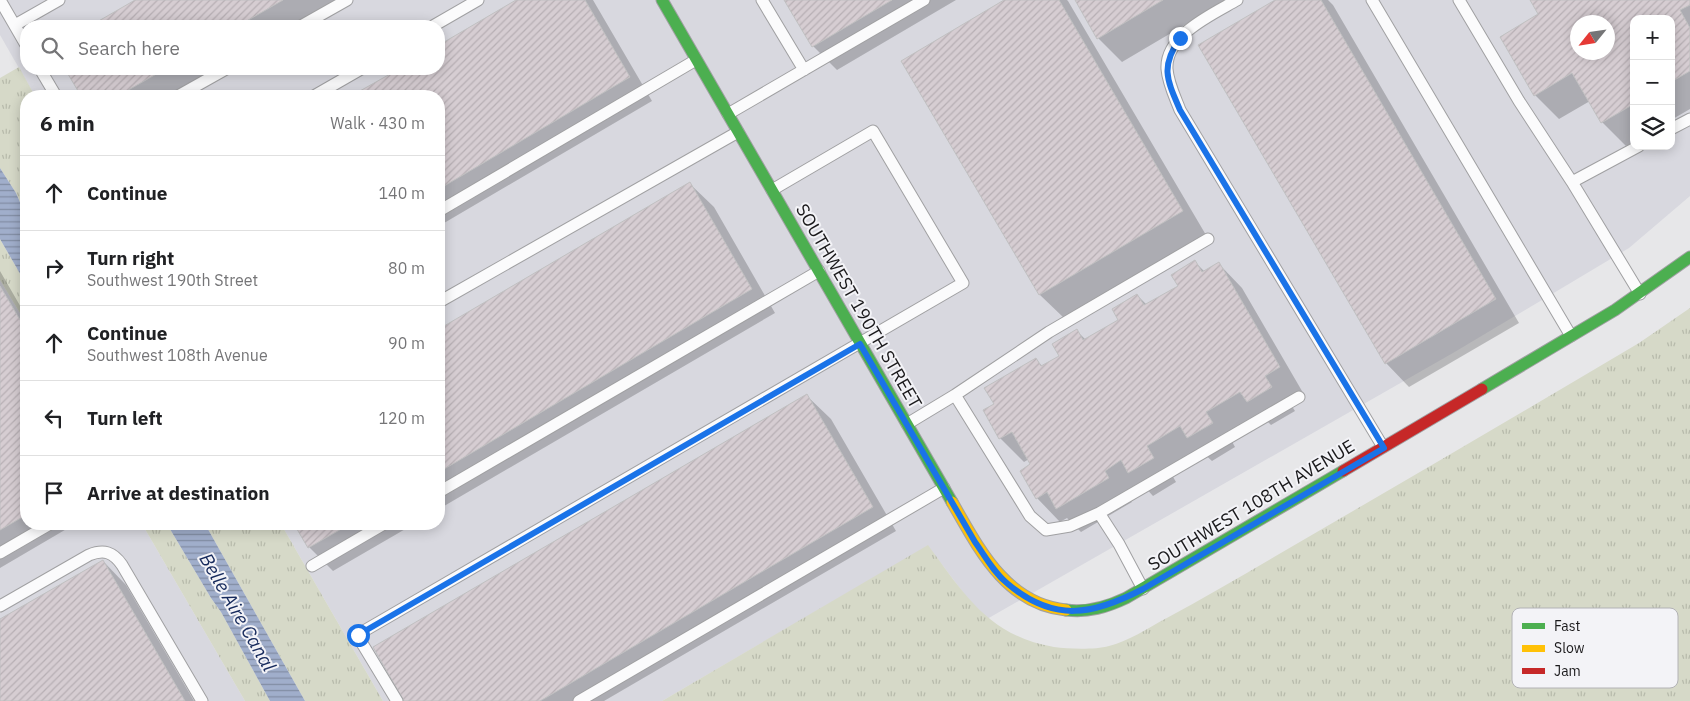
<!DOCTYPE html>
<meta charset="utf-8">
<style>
:root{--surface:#fff;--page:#f2f2f2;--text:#202124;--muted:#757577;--line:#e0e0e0}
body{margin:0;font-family:"IBM Plex Sans",sans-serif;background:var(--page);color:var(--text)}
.controls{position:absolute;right:15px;top:15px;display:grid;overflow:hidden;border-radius:10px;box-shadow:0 2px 12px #0003}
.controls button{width:45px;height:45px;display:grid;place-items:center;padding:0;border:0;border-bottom:1px solid var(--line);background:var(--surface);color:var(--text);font:25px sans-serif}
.compass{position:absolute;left:1570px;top:15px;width:45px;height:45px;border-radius:50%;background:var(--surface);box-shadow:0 2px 12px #0003;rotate:240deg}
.stop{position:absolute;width:15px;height:15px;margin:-11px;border:4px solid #1a73e8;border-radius:50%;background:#fff}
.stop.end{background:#1a73e8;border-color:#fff;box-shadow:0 1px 5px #0008}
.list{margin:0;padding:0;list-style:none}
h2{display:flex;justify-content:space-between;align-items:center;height:65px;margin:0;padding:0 20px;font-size:21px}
h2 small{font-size:16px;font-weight:400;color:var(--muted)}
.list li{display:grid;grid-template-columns:32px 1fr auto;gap:15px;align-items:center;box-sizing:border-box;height:75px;padding:0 20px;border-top:1px solid var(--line)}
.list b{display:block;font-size:19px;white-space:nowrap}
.list p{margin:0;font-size:16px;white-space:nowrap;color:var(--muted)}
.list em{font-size:16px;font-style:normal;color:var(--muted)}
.icon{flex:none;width:28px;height:28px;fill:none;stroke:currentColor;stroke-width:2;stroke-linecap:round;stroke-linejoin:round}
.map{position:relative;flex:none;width:1690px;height:701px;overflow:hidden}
.search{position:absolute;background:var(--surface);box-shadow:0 2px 12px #0003;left:20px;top:20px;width:425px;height:55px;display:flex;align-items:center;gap:12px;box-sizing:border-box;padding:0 18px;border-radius:20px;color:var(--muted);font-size:19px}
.panel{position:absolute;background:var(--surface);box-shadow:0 2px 12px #0003;left:20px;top:90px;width:425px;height:440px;border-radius:20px}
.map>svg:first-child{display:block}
.built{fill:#d8d8df;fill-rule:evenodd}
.grass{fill:url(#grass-tufts)}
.water{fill:url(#water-rules)}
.shadow{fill:#0003;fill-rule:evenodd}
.building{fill:url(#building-hatch);stroke:#c0c0c1;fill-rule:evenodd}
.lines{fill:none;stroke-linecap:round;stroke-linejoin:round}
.lane-casing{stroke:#a0a0a2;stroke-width:13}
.fast-casing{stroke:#a0a0a2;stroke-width:13}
.slow-casing{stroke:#a0a0a2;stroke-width:13}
.jam-casing{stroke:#a0a0a2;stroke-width:13}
.lane{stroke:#fbfbfc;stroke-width:11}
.fast{stroke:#4caf50;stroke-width:11}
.slow{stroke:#ffc107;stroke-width:11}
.jam{stroke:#c62828;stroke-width:11}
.route{stroke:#1a73e8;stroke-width:6}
.labels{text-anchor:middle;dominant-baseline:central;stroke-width:4;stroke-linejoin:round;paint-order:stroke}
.street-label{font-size:18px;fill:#1a191b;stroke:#f3f3f7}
.water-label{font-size:19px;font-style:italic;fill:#162a5c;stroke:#f3f3f7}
.key{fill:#f3f3f7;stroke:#b2b2b5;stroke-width:1}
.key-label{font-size:14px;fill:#1a191b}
</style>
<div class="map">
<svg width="1690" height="701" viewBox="0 0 1690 701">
<defs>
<pattern id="grass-tufts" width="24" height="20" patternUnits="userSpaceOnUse" patternTransform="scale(1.25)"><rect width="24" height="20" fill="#d6d9c8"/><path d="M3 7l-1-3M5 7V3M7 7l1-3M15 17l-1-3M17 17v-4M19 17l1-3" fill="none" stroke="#b7baab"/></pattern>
<pattern id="water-rules" width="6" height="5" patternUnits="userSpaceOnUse" patternTransform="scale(1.25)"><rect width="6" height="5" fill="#a0aecb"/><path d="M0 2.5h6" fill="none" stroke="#828da4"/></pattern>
<pattern id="building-hatch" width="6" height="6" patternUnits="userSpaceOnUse" patternTransform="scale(1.25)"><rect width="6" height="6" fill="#d6cdd2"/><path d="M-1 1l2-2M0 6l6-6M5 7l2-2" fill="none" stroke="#b7afb4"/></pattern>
</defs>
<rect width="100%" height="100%" fill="#e7e7e9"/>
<path class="built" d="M0 0H1690V196L1629 248 1453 353 987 619 968 599 928 546 662 701H383L281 524H439V96H35L0 35ZM1634 19H1671V146H1634ZM1578 22H1608V52H1578ZM26 26H439V69H26Z
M0 280 26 323V524H142L245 701H0Z"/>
<path class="grass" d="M19 67 35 96H26V216L16 193 0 168V78Z
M0 239 26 284V323L0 280Z
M1690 308V701H662L928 545C964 594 989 636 1054 647 1069 649 1094 650 1109 646 1127 642 1148 628 1165 619 1202 599 1238 578 1274 557 1396 486 1518 415 1639 343Z
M142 524H167L211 598 221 612 270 701H245Z
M205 524H281L383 701H305Z"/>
<path class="water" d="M0 168 16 193 26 216V284L0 239Z
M167 524H205L305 701H270L221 612 211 598Z"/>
<path class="shadow" d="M138 0H347L302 26H93Z
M519 0H593L652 101 439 226V96H354L401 69H439V47Z
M786 0H956L837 70 813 46Z
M1007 0H1067L1068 1 1206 235 1064 318 1040 295 903 61Z
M1076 0H1227L1122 62 1098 38Z
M1277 0H1328L1333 5 1519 323 1409 387 1386 363Z
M1532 0H1690V109L1671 120V19H1634V142L1626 146 1602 122 1590 101 1559 119 1535 95 1540 14ZM1578 22H1608V52H1578Z
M66 69H229L182 96H83Z
M690 184 714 207 775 313 439 509V330Z
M1195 262 1205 272 1219 264 1242 288 1302 391 1288 400 1295 411 1271 425 1262 416 1229 436 1235 447 1212 461 1201 451 1169 470 1176 482 1153 496 1143 485 1127 495 1132 502 1081 532 1067 518 1060 522 1037 498 1032 465 1029 459 1024 462 1000 438 995 404 1036 359 1043 367 1061 356 1077 331 1086 340 1120 320 1137 295 1147 305 1179 286Z
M0 271 26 316V524H75L0 568Z
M807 396 831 419 896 531 604 701H406Z
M296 524H414L333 571 309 547Z
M103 561 126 585 194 701H0V621Z"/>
<path class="building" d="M135 0H283L238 26H90Z
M516 0H585L630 77 439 189V96H351L399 69H439V45Z
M784 0H892L812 47Z
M1004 0H1059L1183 211 1039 295 901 61Z
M1075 0H1163L1097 39Z
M1275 0H1321L1496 299 1385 364 1198 45Z
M1530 0H1690V5L1680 10 1690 28V71L1671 82V19H1634V104L1601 123 1572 73 1534 96 1500 37 1538 14ZM1578 22H1608V52H1578Z
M65 69H165L118 96H81Z
M690 182 752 289 439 472V329Z
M1195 260 1202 272 1219 262 1280 367 1265 376 1272 387 1247 402 1240 392 1206 412 1213 423 1187 438 1180 426 1147 446 1154 458 1128 473 1121 460 1105 471 1109 478 1056 509 1047 492 1036 499 1020 471 1030 464 1012 432 999 439 983 410 994 404 984 388 1036 358 1041 366 1059 356 1052 344 1077 329 1083 340 1118 320 1112 309 1137 294 1144 305 1178 286 1171 275Z
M0 286 26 330V515L0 530Z
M807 394 873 507 540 701H404L373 647Z
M294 524H350L308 548Z
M103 560 185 701H0V619Z"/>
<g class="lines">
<defs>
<path id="lane" d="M0 0 26 45
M762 0 804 70
M1237 0C1213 14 1165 35 1167 69 1168 83 1175 97 1180 110L1383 447
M1372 0 1571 336
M1459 0 1519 101 1572 182 1640 294
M15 25 59 0
M301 26 347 0
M433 26 478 0
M40 69 56 96
M178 96 226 69
M314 96 361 69
M728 114 924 0
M1671 129 1690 119
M1572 182 1639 146
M439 211 696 60
M439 302 738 132
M955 395 1030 516 1046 530 1070 526 1099 513 1299 397
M907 424 955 395 1049 332 1208 239
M439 492 819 271
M1099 513 1119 544 1143 589
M0 553 50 524
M312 566 384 524
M0 606 89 555C104 549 113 552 122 565L202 701
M397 701 357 635 963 283 873 131 772 190
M579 701 944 488"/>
<path id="fast" d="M662 0 952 502
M1482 389 1615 310 1690 257
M1066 610C1088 613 1107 607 1126 598L1343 471"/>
<path id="slow" d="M952 502C979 549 1006 604 1066 610"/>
<path id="jam" d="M1343 471 1482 389"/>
</defs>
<use href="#lane" class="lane-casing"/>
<use href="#fast" class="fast-casing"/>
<use href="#slow" class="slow-casing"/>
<use href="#jam" class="jam-casing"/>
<use href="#lane" class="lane"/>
<use href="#fast" class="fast"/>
<use href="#slow" class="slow"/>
<use href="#jam" class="jam"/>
</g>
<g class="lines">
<path class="route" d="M358 635 860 344 975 542C985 556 994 573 1008 584 1054 623 1093 615 1143 589L1384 448 1180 110C1167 80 1160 67 1180 38"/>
</g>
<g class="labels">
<g class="street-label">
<text transform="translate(859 306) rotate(60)">SOUTHWEST 190TH STREET</text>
<text transform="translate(1251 505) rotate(-31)">SOUTHWEST 108TH AVENUE</text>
</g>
<g class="water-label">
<text transform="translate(238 612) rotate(60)">Belle Aire Canal</text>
</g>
</g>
<rect x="1512" y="608" width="166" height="80" rx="8" class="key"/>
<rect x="1522" y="623" width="23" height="6" fill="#4caf50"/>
<rect x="1522" y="645" width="23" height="7" fill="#ffc107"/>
<rect x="1522" y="668" width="23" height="6" fill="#c62828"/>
<g class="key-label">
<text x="1554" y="631">Fast</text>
<text x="1554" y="653">Slow</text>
<text x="1554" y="676">Jam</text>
</g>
</svg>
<div class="controls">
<button>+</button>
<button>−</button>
<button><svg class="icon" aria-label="layers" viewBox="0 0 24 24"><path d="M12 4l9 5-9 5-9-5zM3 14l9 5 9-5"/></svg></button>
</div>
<svg class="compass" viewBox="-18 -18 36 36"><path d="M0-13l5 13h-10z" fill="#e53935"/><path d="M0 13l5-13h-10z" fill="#757577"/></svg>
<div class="stop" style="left:358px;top:635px"></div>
<div class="stop end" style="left:1180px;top:38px"></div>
<div class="search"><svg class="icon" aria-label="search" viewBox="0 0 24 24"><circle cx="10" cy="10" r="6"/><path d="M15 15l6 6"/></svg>Search here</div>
<section class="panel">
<h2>6 min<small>Walk · 430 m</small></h2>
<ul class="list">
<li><svg class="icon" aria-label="ahead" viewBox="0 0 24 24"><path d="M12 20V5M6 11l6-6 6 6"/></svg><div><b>Continue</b></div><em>140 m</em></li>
<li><svg class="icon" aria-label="right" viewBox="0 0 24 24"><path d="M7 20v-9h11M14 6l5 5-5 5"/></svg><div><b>Turn right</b><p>Southwest 190th Street</p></div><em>80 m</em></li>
<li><svg class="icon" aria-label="ahead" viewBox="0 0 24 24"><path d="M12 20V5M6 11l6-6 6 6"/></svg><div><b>Continue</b><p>Southwest 108th Avenue</p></div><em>90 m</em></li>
<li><svg class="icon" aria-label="left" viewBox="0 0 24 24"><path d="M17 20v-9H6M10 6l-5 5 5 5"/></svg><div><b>Turn left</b></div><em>120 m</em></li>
<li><svg class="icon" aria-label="arrive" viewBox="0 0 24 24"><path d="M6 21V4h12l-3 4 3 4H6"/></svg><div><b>Arrive at destination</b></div></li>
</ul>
</section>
</div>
